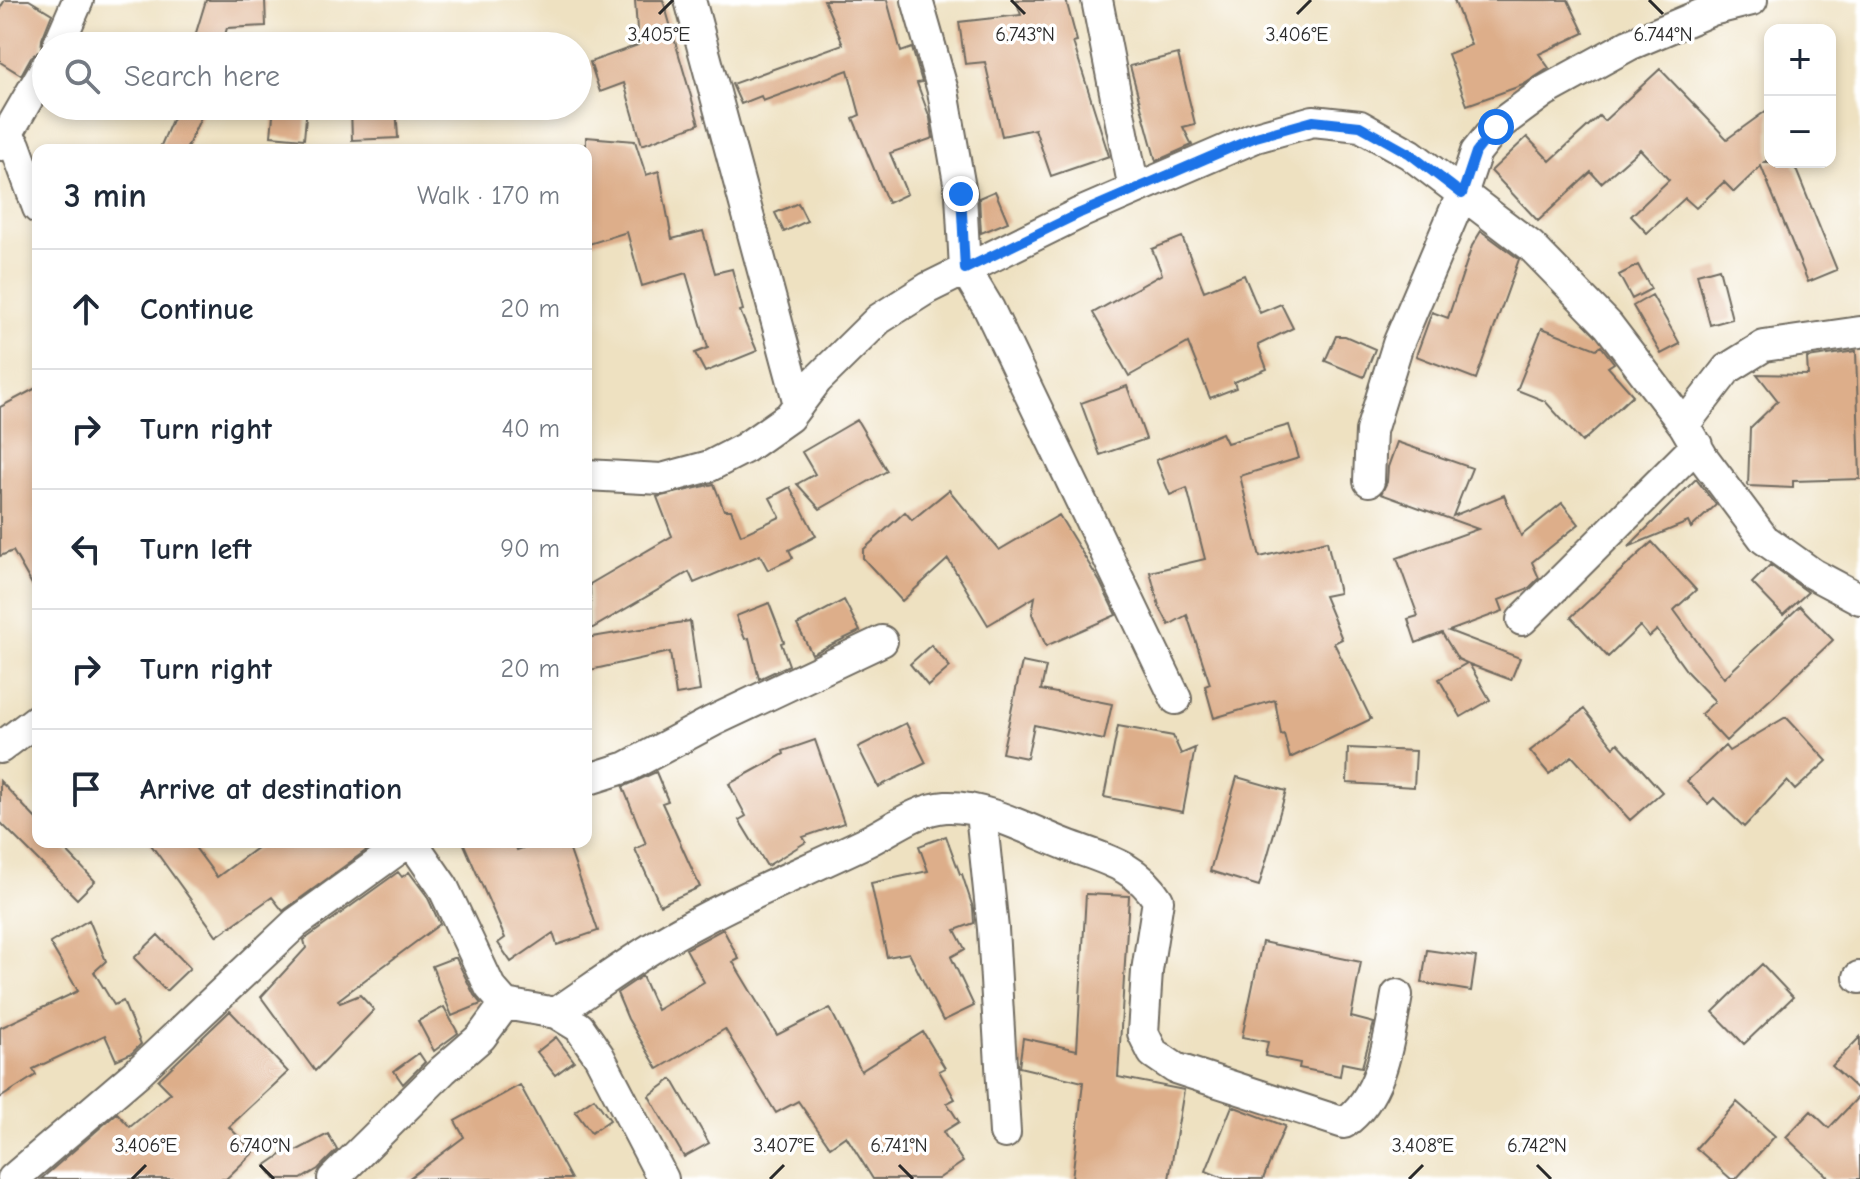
<!DOCTYPE html>
<meta charset="utf-8">
<style>
:root{--surface:#fff;--page:#f2f2f3;--text:#1f2937;--muted:#747a83;--line:#e0e1e3}
body{margin:0;font-family:"Comic Neue",sans-serif;background:var(--page);color:var(--text)}
.controls{position:absolute;right:24px;top:24px;display:grid;overflow:hidden;border-radius:16px;box-shadow:0 4px 12px #0003}
.controls button{width:72px;height:72px;display:grid;place-items:center;padding:0;border:0;border-bottom:2px solid var(--line);background:var(--surface);color:var(--text);font:40px sans-serif}
.stop{position:absolute;width:24px;height:24px;margin:-18px;border:6px solid #1a73e8;border-radius:50%;background:#fff}
.stop.end{background:#1a73e8;border-color:#fff;box-shadow:0 2px 8px #0008}
.list{margin:0;padding:0;list-style:none}
h2{display:flex;justify-content:space-between;align-items:center;height:104px;margin:0;padding:0 32px;font-size:34px}
h2 small{font-size:26px;font-weight:400;color:var(--muted)}
.list li{display:grid;grid-template-columns:52px 1fr auto;gap:24px;align-items:center;box-sizing:border-box;height:120px;padding:0 32px;border-top:2px solid var(--line)}
.list b{display:block;font-size:30px;white-space:nowrap}
.list em{font-size:26px;font-style:normal;color:var(--muted)}
.icon{flex:none;width:44px;height:44px;fill:none;stroke:currentColor;stroke-width:2;stroke-linecap:round;stroke-linejoin:round}
.map{position:relative;flex:none;width:1860px;height:1179px;overflow:hidden}
.search{position:absolute;background:var(--surface);box-shadow:0 4px 12px #0003;left:32px;top:32px;width:560px;height:88px;display:flex;align-items:center;gap:20px;box-sizing:border-box;padding:0 28px;border-radius:44px;color:var(--muted);font-size:30px}
.panel{position:absolute;background:var(--surface);box-shadow:0 4px 12px #0003;left:32px;top:144px;width:560px;height:704px;border-radius:16px}
.map>svg:first-child{display:block}
.building{fill:#ddae8a}
.lines{fill:none;stroke-linecap:round;stroke-linejoin:round}
.street-casing{stroke:#6f6b60;stroke-width:34}
.street{stroke:#fff;stroke-width:30}
.route{stroke:#1a73e8;stroke-width:10}
.ticks{fill:none;stroke:#2b2b2b;stroke-width:3}
.ticks-label{font-size:20px;text-anchor:middle;fill:#2b2b2b;stroke:#fff;stroke-width:7;stroke-linejoin:round;paint-order:stroke}
</style>
<div class="map">
<svg width="1860" height="1179" viewBox="0 0 1860 1179">
<rect width="100%" height="100%" fill="#fff"/>
<filter id="ink" filterUnits="userSpaceOnUse"><feTurbulence type="fractalNoise" baseFrequency=".0125" numOctaves="2"/><feDisplacementMap in="SourceGraphic" scale="16" xChannelSelector="R" yChannelSelector="G"/><feConvolveMatrix kernelMatrix="1 2 1 2 8 2 1 2 1" color-interpolation-filters="sRGB"/></filter>
<filter id="wash" filterUnits="userSpaceOnUse"><feTurbulence type="fractalNoise" baseFrequency=".006" numOctaves="4" result="noise"/><feDisplacementMap in="SourceGraphic" scale="32" xChannelSelector="R" yChannelSelector="G"/><feGaussianBlur stdDeviation="1.8" result="paint"/><feColorMatrix in="noise" values="0 0 0 0 0 0 0 0 0 0 0 0 0 0 0 0 0 1.4 0 .05"/><feComposite in="paint" operator="in"/></filter>
<g filter="url(#wash)">
<rect width="100%" height="100%" fill="#eee1c1"/>
<g id="blocks">
<path class="building" d="M5 0H29L52 14 42 39 41 50 31 57 21 75 0 62V8Z
M206 0H265L266 26 227 28 222 46H192Z
M635 0H663L699 124 642 145 624 83 600 92 590 62 638 45Z
M824 0H887L901 52 912 48 922 82 917 83 930 118 933 138 890 153 907 194 888 203 853 118 860 115 848 70 763 101 761 96 741 104 732 84 843 44Z
M1016 0H1066L1077 41 1073 42 1109 156 1051 176 1035 129 1002 136 985 62 965 64 959 22 1021 15Z
M1454 0H1568L1584 33 1539 54 1549 68 1523 85 1467 105 1448 54 1471 45Z
M1178 54 1195 124 1183 127 1192 145 1156 161 1130 66Z
M1660 69 1727 139 1770 108V158L1765 162H1793L1837 270 1808 282 1761 166 1734 192 1724 182 1696 208 1685 198 1647 233 1631 216 1669 180 1640 149 1601 183 1591 172 1538 221 1491 171 1527 137 1550 161 1599 116 1604 121Z
M178 106H206L186 150H159Z
M274 106H307L304 139 271 136Z
M351 106H396L398 138 352 140Z
M586 137 635 141 646 175 659 171 672 239 703 231 715 273 732 269 743 310 740 311 757 351 705 372 695 353 708 348 686 273 642 286 627 232 586 245Z
M995 191 1008 222 981 233 979 198Z
M798 203 807 221 784 232 775 213Z
M1481 231 1519 259 1476 379 1416 356 1432 312 1448 318 1472 246Z
M1182 237 1204 291 1244 275 1260 313 1281 304 1293 328 1258 345 1267 369 1234 382 1236 388 1210 398 1188 343 1129 376 1093 313 1162 274 1152 249Z
M1638 265 1651 289 1632 299 1619 275Z
M1719 268 1732 319 1710 325 1697 274Z
M1652 295 1680 344 1661 354 1633 306Z
M1542 328 1596 349 1601 346 1614 363 1608 367 1633 395 1582 442 1545 401 1517 390Z
M1336 336H1345L1375 349 1364 377 1325 361Z
M1856 351 1860 479 1793 481V488L1748 486 1750 428 1778 401 1757 374 1808 375 1807 358Z
M1127 386 1146 439 1100 455 1081 403Z
M38 387V595L13 551 0 556V407Z
M857 420 887 471 820 509 797 484 815 474 802 452Z
M1289 425 1299 458 1240 476 1260 557 1327 541 1339 593 1324 596 1342 639 1334 643 1371 719 1290 758 1284 734 1281 735 1275 700 1214 718 1205 686 1210 684 1187 615 1169 625 1159 606 1150 572 1205 559 1187 488 1170 495 1156 460 1222 433 1227 443Z
M1397 442 1472 468 1453 516 1504 495 1521 536 1562 503 1579 524 1532 562 1539 578 1529 588 1499 600 1503 611 1449 631 1520 658 1511 680 1469 664 1490 700 1461 717 1439 679 1467 663 1458 659 1442 633 1416 643 1408 619 1418 616 1397 558 1478 529 1381 494 1387 482 1388 467Z
M1696 479 1716 505 1691 528 1688 522 1628 547Z
M714 484 724 510H731L741 535 780 517 770 498 790 487 816 536 789 550 793 558 768 570 760 555 694 583 689 572 591 629 590 584 672 536 657 497Z
M949 490 999 550 1059 515 1100 582 1116 615 1046 646 1032 614 1035 597 988 625 948 559 902 601 863 558V550L905 512 912 520Z
M1652 542 1696 590 1674 610 1724 678 1800 606 1833 640 1726 741 1701 714 1715 701 1688 673 1657 630 1649 637 1640 626 1608 657 1571 617Z
M1770 565 1808 592 1783 615 1752 583Z
M844 600 860 631 812 654 797 625Z
M769 603 784 642 781 643 789 665 759 679 749 638 745 639 736 616Z
M690 621 700 691 676 695 670 652 586 671V638Z
M931 645 950 667 928 686 910 664Z
M1022 662 1046 667 1041 690 1112 704 1104 740 1034 725 1027 758 1002 753Z
M1584 709 1614 747 1618 743 1662 792 1630 820 1572 756 1549 774 1530 751Z
M1786 717 1827 761 1795 790 1787 781 1744 827 1714 798 1708 804 1687 781 1725 746 1729 751Z
M906 723 926 763 878 787 858 747Z
M1118 726 1173 736 1181 754 1195 748 1183 812 1104 797Z
M815 740 844 823 803 837 806 842 767 866 739 820 746 816 729 784 784 754 783 751Z
M1348 748 1416 751 1414 787 1347 783Z
M656 772 668 801 662 803 700 887 660 905 635 849 646 844 623 787Z
M1237 777 1286 791 1259 886 1210 871Z
M0 781 38 821V842H58L95 881 77 899 0 822Z
M946 836 960 874H962L973 908 974 923 955 930 965 949 951 957 974 1006 943 1021 909 953 887 957 871 883 928 871 919 846Z
M149 842H191L217 877 265 842 375 844 283 911 272 897 217 936Z
M463 842H514L517 850 540 842H567L598 931 557 945 553 933 511 962 498 943 505 938Z
M398 872 402 877 409 872 427 896 440 924 338 1000 340 1003 360 995 374 1010 315 1071 261 997 306 948 304 940 308 937Z
M1086 894 1129 896 1118 1077 1184 1090 1169 1179H1072L1083 1082 1019 1067 1023 1038 1077 1050Z
M89 920 106 961 94 972 114 1005 123 1001 141 1044 132 1053 116 1060 105 1035 33 1069 36 1075 0 1098V1028L78 991 50 943Z
M723 929 739 959 733 962 777 1035 830 1008 861 1071 923 1032 945 1068 939 1071 955 1099 947 1103 959 1122 943 1132 963 1162 938 1179H873L846 1136 830 1147 798 1101 776 1113 725 1029 658 1069 628 1019 617 993 642 976 657 1010 704 982 686 949Z
M158 935 190 968 166 991 134 958Z
M1262 942 1361 962 1351 1017 1374 1023 1362 1067 1342 1063 1340 1076 1299 1068 1300 1063 1265 1056 1268 1042 1242 1037Z
M1427 950 1476 957 1471 991 1422 983Z
M453 958H456L474 995 481 1004 452 1016 432 966Z
M1762 964 1793 997 1744 1044 1713 1012Z
M444 1007 458 1033 434 1051 418 1021Z
M230 1011 288 1072 229 1127 254 1152 226 1179H41L117 1113 130 1127 171 1093 158 1080Z
M556 1037 574 1061 555 1075 537 1052Z
M1860 1037V1092L1832 1066Z
M419 1053 425 1062 403 1084 394 1071Z
M672 1079 709 1143 684 1157 649 1096Z
M520 1085 571 1179H408L464 1137 455 1121Z
M1860 1095V1179H1830L1786 1137 1811 1111 1829 1128Z
M594 1098 610 1120 591 1133 575 1111Z
M1737 1102 1775 1136 1736 1179H1731L1696 1148Z
M1232 1106 1285 1126 1263 1179H1226L1206 1171Z
M328 1134 337 1150 318 1169 301 1179H275L265 1166 291 1148 294 1152Z"/>
</g>
</g>
<g filter="url(#ink)">
<use href="#blocks" fill-opacity="0" stroke="#6f6b60" stroke-width="2"/>
<g class="lines">
<defs>
<path id="street" d="M690 0 799 404
M917 0 943 91 961 194 965 269 989 309 1176 699
M1097 0 1134 189
M58 46 78 0
M1 145 46 67
M15 145 38 208
M1684 425 1727 369 1764 346 1860 332
M586 475 662 479 710 466 745 448 789 417 817 380 879 319 928 288 1080 213 1256 137 1313 121 1360 126 1410 154 1531 246 1608 325 1684 425 1704 459 1764 539 1813 574 1860 599
M1369 481 1371 431 1398 344 1462 194 1476 152 1496 127 1545 91 1629 45 1712 10 1752 0
M1522 620 1697 445
M0 748 38 719
M586 780 627 767 713 721 882 641
M981 813 993 929 1005 1133
M412 842 443 887 490 987 505 1004 556 1013 579 1027 599 1056 663 1179
M1859 977 1860 978
M556 1013C590 990 623 966 657 945 722 905 795 876 864 843 890 831 916 809 946 807 983 805 1033 832 1067 845 1104 859 1136 865 1158 900L1147 971 1143 1033 1153 1053 1175 1068 1344 1123C1383 1096 1389 1039 1397 995
M13 1179 138 1072 296 923 408 842
M333 1179 443 1070 481 1037 505 1004"/>
</defs>
<use href="#street" class="street-casing"/>
<use href="#street" class="street"/>
</g>
</g>
<g class="lines" filter="url(#ink)">
<path class="route" d="M961 194 965 269 1080 213 1256 137 1313 121 1360 126 1410 154 1462 194 1476 152 1496 127"/>
</g>
<path class="ticks" d="M1011 0 1025 14M1649 0 1663 14M659 14 673 0M1297 14 1311 0M260 1165 274 1179M899 1165 913 1179M1537 1165 1551 1179M132 1179 146 1165M770 1179 784 1165M1409 1179 1423 1165"/>
<g class="ticks-label">
<text x="659" y="41">3.405°E</text>
<text x="1025" y="41">6.743°N</text>
<text x="1297" y="41">3.406°E</text>
<text x="1663" y="41">6.744°N</text>
<text x="784" y="1152">3.407°E</text>
<text x="1423" y="1152">3.408°E</text>
<text x="146" y="1152">3.406°E</text>
<text x="260" y="1152">6.740°N</text>
<text x="899" y="1152">6.741°N</text>
<text x="1537" y="1152">6.742°N</text>
</g>
</svg>
<div class="controls">
<button>+</button>
<button>−</button>
</div>
<div class="stop" style="left:1496px;top:127px"></div>
<div class="stop end" style="left:961px;top:194px"></div>
<div class="search"><svg class="icon" aria-label="search" viewBox="0 0 24 24"><circle cx="10" cy="10" r="6"/><path d="M15 15l6 6"/></svg>Search here</div>
<section class="panel">
<h2>3 min<small>Walk · 170 m</small></h2>
<ul class="list">
<li><svg class="icon" aria-label="ahead" viewBox="0 0 24 24"><path d="M12 20V5M6 11l6-6 6 6"/></svg><div><b>Continue</b></div><em>20 m</em></li>
<li><svg class="icon" aria-label="right" viewBox="0 0 24 24"><path d="M7 20v-9h11M14 6l5 5-5 5"/></svg><div><b>Turn right</b></div><em>40 m</em></li>
<li><svg class="icon" aria-label="left" viewBox="0 0 24 24"><path d="M17 20v-9H6M10 6l-5 5 5 5"/></svg><div><b>Turn left</b></div><em>90 m</em></li>
<li><svg class="icon" aria-label="right" viewBox="0 0 24 24"><path d="M7 20v-9h11M14 6l5 5-5 5"/></svg><div><b>Turn right</b></div><em>20 m</em></li>
<li><svg class="icon" aria-label="arrive" viewBox="0 0 24 24"><path d="M6 21V4h12l-3 4 3 4H6"/></svg><div><b>Arrive at destination</b></div></li>
</ul>
</section>
</div>
